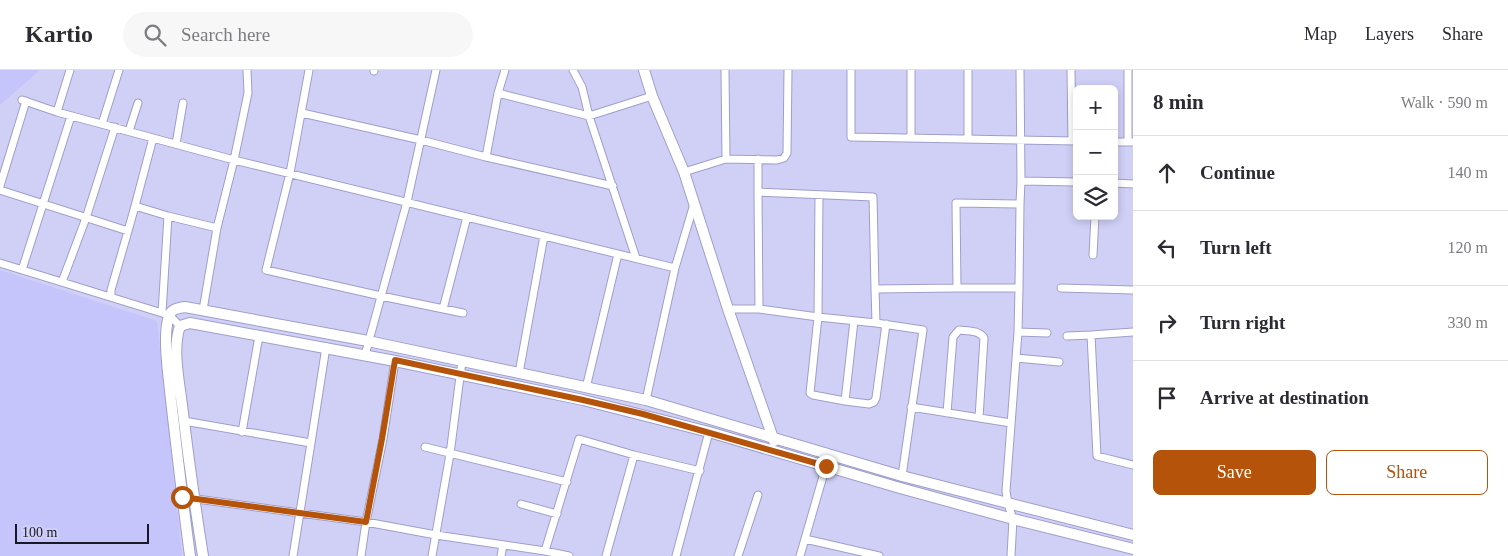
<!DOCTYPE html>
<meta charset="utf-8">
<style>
:root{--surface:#fff;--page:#f7f7f7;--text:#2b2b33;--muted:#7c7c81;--line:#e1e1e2;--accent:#b45309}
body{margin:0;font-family:Georgia,serif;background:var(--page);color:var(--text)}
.controls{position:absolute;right:15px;top:15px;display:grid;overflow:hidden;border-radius:8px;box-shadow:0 2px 8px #0003}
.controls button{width:45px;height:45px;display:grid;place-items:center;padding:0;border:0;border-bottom:1px solid var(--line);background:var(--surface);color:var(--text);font:25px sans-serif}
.scale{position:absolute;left:15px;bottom:12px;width:134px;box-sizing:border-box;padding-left:5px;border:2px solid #191829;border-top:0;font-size:14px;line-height:18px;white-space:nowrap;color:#191829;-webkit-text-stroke:4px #d0d0f7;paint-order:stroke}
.stop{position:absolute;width:15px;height:15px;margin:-11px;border:4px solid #b45309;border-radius:50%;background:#fff}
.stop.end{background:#b45309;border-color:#fff;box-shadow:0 1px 5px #0008}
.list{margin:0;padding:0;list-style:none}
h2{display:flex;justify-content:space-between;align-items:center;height:65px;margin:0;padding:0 20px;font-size:21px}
h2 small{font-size:16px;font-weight:400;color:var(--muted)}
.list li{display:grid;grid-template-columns:32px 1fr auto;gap:15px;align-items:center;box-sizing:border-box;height:75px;padding:0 20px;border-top:1px solid var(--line)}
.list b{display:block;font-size:19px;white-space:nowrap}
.list em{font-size:16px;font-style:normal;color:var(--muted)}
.actions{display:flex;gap:10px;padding:15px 20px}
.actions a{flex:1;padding:11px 0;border:1px solid var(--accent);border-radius:8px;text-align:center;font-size:18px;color:var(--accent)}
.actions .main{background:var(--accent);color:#fff}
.icon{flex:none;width:28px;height:28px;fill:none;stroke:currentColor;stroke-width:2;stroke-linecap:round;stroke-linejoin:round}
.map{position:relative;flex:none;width:1133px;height:486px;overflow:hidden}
header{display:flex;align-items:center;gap:30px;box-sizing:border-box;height:70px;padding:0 25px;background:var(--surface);border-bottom:1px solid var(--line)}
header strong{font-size:24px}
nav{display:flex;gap:28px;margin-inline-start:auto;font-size:18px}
.search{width:350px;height:45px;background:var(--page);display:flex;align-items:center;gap:12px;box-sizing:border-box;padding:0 18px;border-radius:28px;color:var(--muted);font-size:19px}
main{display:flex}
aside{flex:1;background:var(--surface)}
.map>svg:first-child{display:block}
.built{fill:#c5c4fb}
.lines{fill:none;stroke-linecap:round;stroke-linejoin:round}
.street-casing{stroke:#9e9ecb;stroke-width:9}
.secondary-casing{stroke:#9e9ecb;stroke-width:12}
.street{stroke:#fff;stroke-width:7}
.secondary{stroke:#fff;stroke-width:10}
.route{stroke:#b45309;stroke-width:6}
</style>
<header>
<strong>Kartio</strong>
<div class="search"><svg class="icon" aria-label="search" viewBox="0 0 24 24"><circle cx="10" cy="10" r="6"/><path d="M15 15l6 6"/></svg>Search here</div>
<nav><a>Map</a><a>Layers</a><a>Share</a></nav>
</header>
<main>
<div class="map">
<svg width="1133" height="486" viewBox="0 0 1133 486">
<rect width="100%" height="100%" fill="#d0d0f7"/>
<path class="built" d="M0 0H40L0 35Z
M0 200 157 251 182 486H0Z"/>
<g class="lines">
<defs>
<path id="street" d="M70 0 57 42 234 90 217 158 203 240
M247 0 248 23 234 90 675 198 694 134
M309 0 290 103 266 200 381 226 463 243
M374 0V1
M573 0 582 17 589 46 636 188
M725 0 726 89
M851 0V67L1077 71
M911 0V68
M968 0V69
M1020 0 1021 111 1077 112
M1071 0 1072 71
M1128 0V72
M498 23 589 46 652 26
M22 30 57 42
M302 43 421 70 486 87 498 23 505 0
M102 54 119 0
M129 61 138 33
M1114 72H1133
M176 74 183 33
M486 87 613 116
M684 102 726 89 777 90 784 88 787 83 788 0
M1114 113 1133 114
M0 116 26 31
M0 120 128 161 135 136 168 146 162 243 169 245 180 256
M758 122V89
M135 136 153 68
M168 146 217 158
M1093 185 1095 146
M0 193 162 243
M22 200 71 46
M62 212 86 148 115 57
M957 218H1019L1018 262 1006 421 1008 434 1013 449 1011 486
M1019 218 1020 134
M1061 218 1133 220
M111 227V220L128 161
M443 239 467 147
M728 239H759L758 122 873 127 875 219 957 218 956 133 1020 134 1021 111
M759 239 818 247 819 125
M854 251 845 331 869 334 874 332 876 328 886 254
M876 253 923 260 902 406
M1018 262 1047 263
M1133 262 1091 265 1097 386 1133 395
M1067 266 1091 265
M365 285 407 132 436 0
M1016 288 1059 292
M519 303 544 166
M586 318 618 184
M646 330 675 198
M845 331 813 325 810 323 818 247 876 253 875 219
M911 337 1011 353
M947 343 953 267 959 260C968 261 979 260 984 268L979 348
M184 351 311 373 293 486
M242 362 259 266
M311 373 326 277
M425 377 567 412
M182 427 366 452 436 465 545 481 569 486
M521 434 557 444
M805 469 879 486
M545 481 579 369 634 385 700 401
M361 486 366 452 383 369 395 291
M432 486 450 384 462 291
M501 486 503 475
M606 486 634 385
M676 486 709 362
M738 486 758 425
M800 486 826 396"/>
<path id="secondary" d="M644 0 652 26 684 102 728 239 774 371
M190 486C183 434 177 382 171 330 169 308 162 266 169 246 171 239 178 238 185 237L368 271 646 330 902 406 1133 465
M203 486C195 436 188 385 182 335 179 311 172 278 180 256L190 253 395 291 583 330 709 362 900 418 1013 449 1133 479"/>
</defs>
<use href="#street" class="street-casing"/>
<use href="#secondary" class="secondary-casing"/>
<use href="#street" class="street"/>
<use href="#secondary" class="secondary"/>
</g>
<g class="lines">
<path class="route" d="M182 427 366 452 382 369 395 290 583 330 643 344 826 396"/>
</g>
</svg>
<div class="controls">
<button>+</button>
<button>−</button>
<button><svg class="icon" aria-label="layers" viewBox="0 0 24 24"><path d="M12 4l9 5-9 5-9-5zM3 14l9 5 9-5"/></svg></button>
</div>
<div class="scale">100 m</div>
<div class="stop" style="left:182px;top:427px"></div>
<div class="stop end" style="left:826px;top:396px"></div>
</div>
<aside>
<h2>8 min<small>Walk · 590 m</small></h2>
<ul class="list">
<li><svg class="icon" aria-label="ahead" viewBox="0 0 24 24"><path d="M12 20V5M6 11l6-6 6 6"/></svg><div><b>Continue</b></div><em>140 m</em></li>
<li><svg class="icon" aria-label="left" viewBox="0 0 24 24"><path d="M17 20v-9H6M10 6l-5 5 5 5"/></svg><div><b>Turn left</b></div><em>120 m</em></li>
<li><svg class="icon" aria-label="right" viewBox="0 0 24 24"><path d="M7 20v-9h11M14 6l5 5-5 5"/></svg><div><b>Turn right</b></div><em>330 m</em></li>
<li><svg class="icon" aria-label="arrive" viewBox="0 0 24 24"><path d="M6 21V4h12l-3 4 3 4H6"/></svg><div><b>Arrive at destination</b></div></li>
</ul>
<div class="actions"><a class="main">Save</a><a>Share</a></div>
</aside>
</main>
